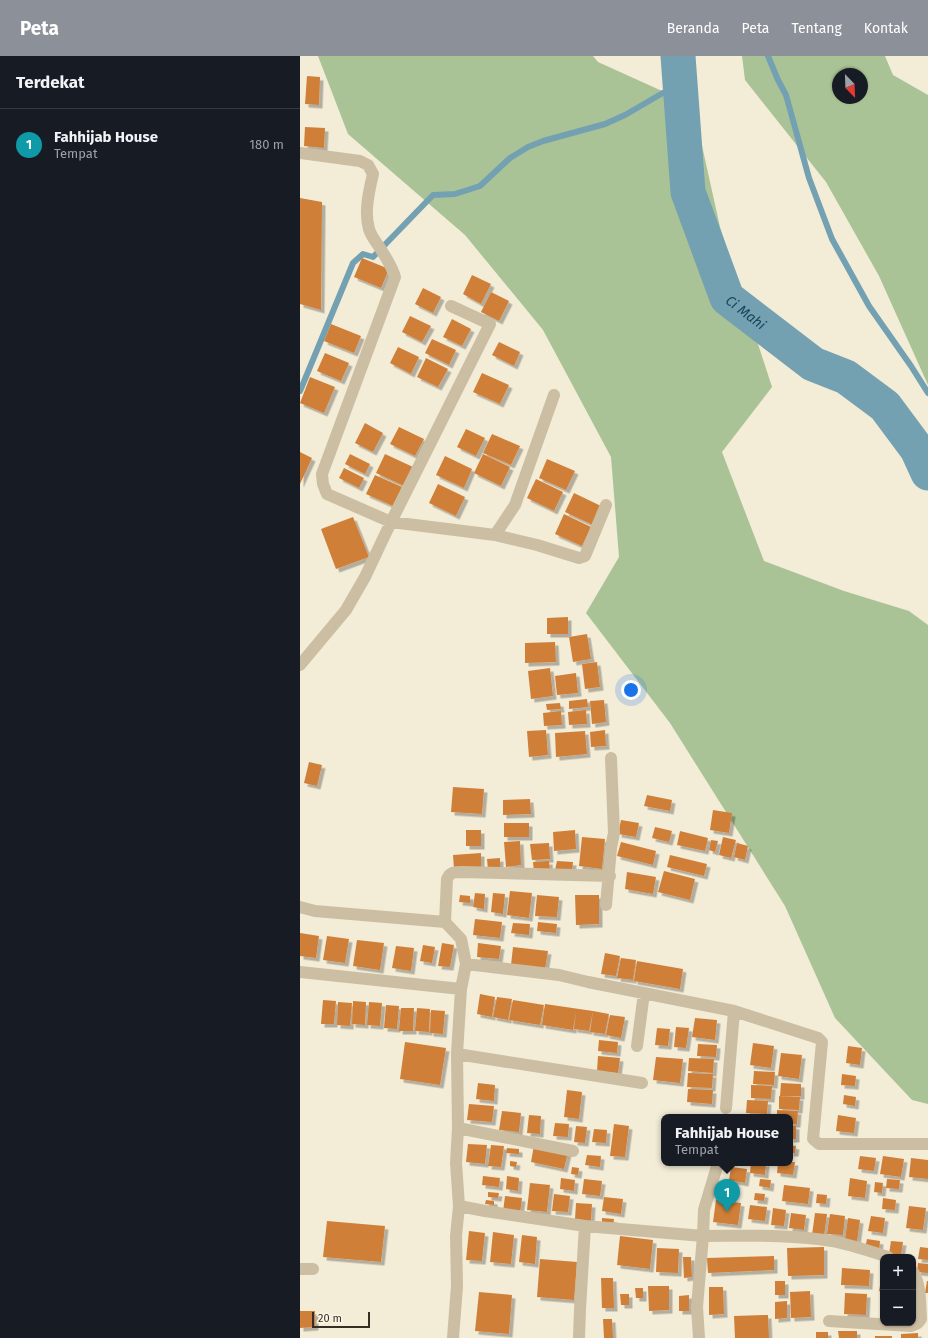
<!DOCTYPE html>
<html lang="id">
<meta charset="utf-8">
<style>
:root{--surface:#171b24;--page:#20242c;--text:#f1f3f6;--muted:#9ea1a6;--line:#363941;--accent:#8c9099}
body{margin:0;font-family:"Fira Sans",sans-serif;background:var(--page);color:var(--text)}
.controls{position:absolute;right:12px;bottom:12px;display:grid;overflow:hidden;border-radius:8px;box-shadow:0 1px 3px #0004}
.controls button{width:36px;height:36px;display:grid;place-items:center;padding:0;border:0;border-bottom:1px solid var(--line);background:var(--surface);color:var(--text);font:20px sans-serif}
.compass{position:absolute;left:532px;top:12px;width:36px;height:36px;border-radius:50%;background:var(--surface);box-shadow:0 1px 3px #0004;rotate:157deg}
.scale{position:absolute;left:12px;bottom:10px;width:58px;box-sizing:border-box;padding-left:4px;border:2px solid #362e25;border-top:0;font-size:11px;line-height:14px;white-space:nowrap;color:#362e25;-webkit-text-stroke:3px #faf5e3;paint-order:stroke}
.you{position:absolute;left:331px;top:634px;width:14px;height:14px;margin:-10px;border:3px solid #fff;border-radius:50%;background:#1a73e8;box-shadow:0 0 0 6px #1a73e833}
.badge{display:grid;place-items:center;width:26px;height:26px;border-radius:50%;background:var(--accent);color:#fff;font-size:13px;font-weight:700}
.pin{position:absolute;translate:-50% -33px;filter:drop-shadow(0 1px 2px #0008)}
.pin::after{content:'';position:absolute;top:21px;width:14px;height:12px;background:inherit;clip-path:polygon(0 0,100% 0,50% 100%)}
.popup{position:absolute;left:361px;top:1058px;width:132px;height:52px;box-sizing:border-box;display:grid;place-content:center;border-radius:8px;background:var(--surface);filter:drop-shadow(0 1px 3px #0005);font-size:13px;white-space:nowrap;color:var(--muted)}
.popup b{font-size:15px;color:var(--text)}
.popup::after{content:'';position:absolute;left:50%;top:100%;margin-left:-8px;border:8px solid transparent;border-top-color:var(--surface)}
.list{margin:0;padding:0;list-style:none}
h2{display:flex;justify-content:space-between;align-items:center;height:52px;margin:0;padding:0 16px;font-size:17px}
h2 small{font-size:13px;font-weight:400;color:var(--muted)}
.list li{display:grid;grid-template-columns:26px 1fr auto;gap:12px;align-items:center;box-sizing:border-box;height:72px;padding:0 16px;border-top:1px solid var(--line)}
.list b{display:block;font-size:15px;white-space:nowrap}
.list p{margin:0;font-size:13px;white-space:nowrap;color:var(--muted)}
.list em{font-size:13px;font-style:normal;color:var(--muted)}
.map{position:relative;flex:none;width:628px;height:1282px;overflow:hidden}
header{display:flex;align-items:center;gap:24px;box-sizing:border-box;height:56px;padding:0 20px;background:var(--accent);color:#fff}
header strong{font-size:19px}
nav{display:flex;gap:22px;margin-inline-start:auto;font-size:14px}
main{display:flex}
aside{flex:1;background:var(--surface)}
.map>svg:first-child{display:block}
.green{fill:#aac396;fill-rule:evenodd}
.lines{fill:none;stroke-linecap:round;stroke-linejoin:round}
.stream{stroke:#74a1b2;stroke-width:6}
.river{stroke:#74a1b2;stroke-width:35}
.building{fill:#d07f38;filter:url(#shadow)}
.minor{stroke:#ccbea2;stroke-width:12}
.labels{text-anchor:middle;dominant-baseline:central;stroke-width:3;stroke-linejoin:round;paint-order:stroke}
.water-label{font-size:14px;font-style:italic;fill:#18475a;stroke:#faf5e3}
</style>
<header>
<strong>Peta</strong>
<nav><a>Beranda</a><a>Peta</a><a>Tentang</a><a>Kontak</a></nav>
</header>
<main>
<aside>
<h2>Terdekat<small></small></h2>
<ul class="list">
<li><span class="badge" style="background:#0f9aa8">1</span><div><b>Fahhijab House</b><p>Tempat</p></div><em>180 m</em></li>
</ul>
</aside>
<div class="map">
<svg width="628" height="1282" viewBox="0 0 628 1282">
<defs>
<filter id="shadow"><feDropShadow dx="3.5" dy="3.5" stdDeviation="0" flood-color="#0004"/></filter>
</defs>
<rect width="100%" height="100%" fill="#f3ecd7"/>
<path class="green" d="M18 0H293L298 6 393 49 420 171 472 331 422 396 464 505 544 535 609 555 628 569V1048L612 1044 535 962 485 850 370 667 286 557 319 501 311 401 243 274 165 179 48 78Z
M442 0H585L593 19 628 39V329L579 220 526 126 445 24ZM538 18H562V42H538Z"/>
<g class="lines">
<path class="stream" d="M468 0 478 24 486 39 509 122 532 183 569 250 611 310 628 337
M0 335 53 207 63 198 73 201 133 139 155 138 180 130 210 102 228 91 243 85 305 68 325 59 380 27"/>
<path class="river" id="s1" d="M378 0 388 136 427 242 513 308 546 321 585 350 617 393 628 417"/>
</g>
<path class="building" d="M7 20 20 21 19 49 5 48Z
M5 71 25 72 24 92 4 90Z
M0 142 22 146 21 254 0 248Z
M62 202 89 213 81 232 54 221Z
M172 219 191 228 181 248 163 238Z
M123 232 141 241 133 257 115 248Z
M191 236 209 245 199 265 181 256Z
M110 260 131 270 122 286 102 276Z
M152 263 171 273 162 290 143 281Z
M31 268 61 280 54 297 24 285Z
M132 283 156 294 149 309 125 297Z
M199 286 220 296 214 310 192 299Z
M98 291 119 301 111 318 90 307Z
M25 297 49 307 41 325 17 315Z
M126 302 148 313 138 331 117 321Z
M182 317 209 329 200 348 173 336Z
M10 321 35 331 24 357 0 347Z
M65 367 83 377 73 396 55 387Z
M99 371 124 383 115 400 90 388Z
M166 373 185 382 176 400 157 391Z
M192 378 220 390 211 409 183 397Z
M0 396 12 402 0 428Z
M50 398 70 408 65 418 45 408Z
M85 398 113 411 104 430 76 417Z
M183 398 210 411 201 430 174 417Z
M145 400 172 413 164 432 136 419Z
M247 403 275 415 266 434 239 422Z
M44 412 64 422 59 432 39 422Z
M75 419 102 431 93 450 66 438Z
M236 423 263 436 254 455 227 442Z
M138 428 165 441 156 460 129 447Z
M274 437 301 450 293 469 265 456Z
M264 458 291 471 282 490 255 478Z
M53 461 69 501 36 513 21 473Z
M268 561V578H247V562Z
M287 578 291 603 273 606 269 581Z
M255 586 256 606 225 607V587Z
M297 606 300 631 285 633 282 608Z
M250 612 253 640 231 643 228 615Z
M276 617 278 637 257 639 255 620Z
M287 643 288 651 269 653V645Z
M304 644 306 666 292 668 290 645Z
M260 647 261 653 247 654 246 648Z
M286 654 287 668 269 669 268 656Z
M261 655 262 669 244 670 243 657Z
M246 674 248 699 229 701 227 675Z
M305 674 306 690 291 691 290 676Z
M285 675 287 698 256 701 255 677Z
M9 706 22 709 17 730 4 727Z
M153 731 184 733 182 758 151 756Z
M347 739 372 744 370 755 344 750Z
M230 743 231 758 203 759V744Z
M413 754 432 757 429 777 410 774Z
M321 764 339 767 336 781 318 778Z
M204 767H229V781H204Z
M355 771 372 775 369 786 352 782Z
M166 774H181V790H166Z
M275 774 276 793 254 795 253 776Z
M380 775 408 782 405 795 377 789Z
M282 781 305 783 302 813 279 810Z
M423 781 436 784 431 802 419 799Z
M411 784 418 785 415 796 409 794Z
M220 785 221 809 206 811 204 786Z
M321 786 356 795 353 809 317 800Z
M249 787 250 803 232 804 230 788Z
M437 787 448 790 445 804 434 801Z
M181 797V811L154 813 153 799Z
M370 799 407 808 404 820 367 811Z
M200 802V814H188L187 803Z
M249 805 250 815 234 817 233 806Z
M257 805 273 806 272 816 255 814Z
M364 815 395 823 390 844 358 836Z
M327 816 356 821 353 838 325 833Z
M210 835 232 837 229 862 207 859Z
M175 837 185 838 184 853 173 851Z
M193 837 205 838 203 858 191 856Z
M160 839 170 840V847L159 846Z
M237 839 259 841 257 861 235 860Z
M275 839H299V868L276 869Z
M175 863 202 866 200 882 173 879Z
M238 866 257 868 256 877 237 875Z
M213 867 230 868 229 879 211 877Z
M0 877 19 880 16 902 0 900Z
M27 880 49 883 45 907 23 904Z
M57 884 84 887 80 914 53 910Z
M142 887 154 889 150 911 138 910Z
M178 887 201 890 199 903 177 901Z
M123 889 135 891 132 907 120 905Z
M96 890 114 892 111 915 92 912Z
M213 891 248 895 245 913 211 909Z
M305 897 320 900 316 920 301 918Z
M321 902 336 904 333 924 317 922Z
M337 905 383 913 380 933 334 925Z
M180 938 195 941 192 961 177 958Z
M197 941 212 943 208 964 193 961Z
M23 944 36 945 34 968H21Z
M213 944 244 949 240 969 209 964Z
M53 945 66 946 65 969 52 968Z
M38 946 52 947 50 970 37 969Z
M69 946 82 947 80 970 67 969Z
M245 948 293 955 289 975 274 973 276 955 273 974 242 969Z
M86 949 99 950 97 973 84 972Z
M101 952H114L113 975H99Z
M117 952 130 953 129 976 115 975Z
M131 954 145 955 143 978 130 977Z
M293 955 309 958 305 978 290 976Z
M310 959 325 961 321 982 306 979Z
M395 962 417 964 415 984 392 981Z
M376 971 389 972 386 992 374 991Z
M357 972 370 973 368 990 355 989Z
M299 984 318 986 317 997 298 995Z
M105 986 146 992 140 1029 100 1023Z
M453 987 474 990 471 1012 450 1009Z
M398 988 417 989 416 1001 397 1000Z
M548 990 562 992 560 1009 546 1007Z
M481 997 502 999 499 1023 478 1020Z
M298 1000 320 1002 318 1017 297 1015Z
M356 1001 383 1003 380 1027 353 1024Z
M389 1002 414 1003 413 1017 388 1015Z
M454 1015 475 1016 474 1029 453 1028Z
M388 1017 413 1018 412 1032 387 1031Z
M542 1018 556 1020 555 1030 541 1029Z
M178 1027 195 1029 194 1045 176 1043Z
M481 1027 501 1028V1040H480Z
M451 1029 472 1030 471 1043 451 1042Z
M388 1033 413 1034 412 1048 387 1046Z
M267 1034 282 1036 279 1063 264 1061Z
M544 1039 556 1041 555 1050 543 1048Z
M479 1040 500 1041 499 1054 479 1053Z
M447 1044 468 1045 467 1058 446 1057Z
M169 1048 194 1050 192 1066 167 1064Z
M477 1054 498 1055 497 1068H490V1061H477Z
M202 1055 221 1057 219 1076 199 1074Z
M229 1059 241 1060 240 1078 227 1077Z
M446 1059H467V1061H446Z
M538 1059 556 1062 554 1077 536 1075Z
M255 1067 269 1068 268 1081 253 1080Z
M314 1068 329 1070 325 1101 310 1100Z
M490 1069 496 1070V1083H490Z
M276 1070 287 1071 285 1087 274 1086Z
M294 1073 307 1074 306 1087 292 1086Z
M168 1088 187 1089 185 1108 166 1106Z
M191 1089 204 1090 201 1111 188 1110Z
M234 1089 268 1096 264 1113 231 1106Z
M490 1089 496 1090 495 1097H490Z
M207 1092 219 1093V1098L206 1097Z
M287 1099 301 1100 300 1111 285 1109Z
M560 1100 576 1102 574 1115 558 1113Z
M583 1100 604 1103 601 1121 580 1118Z
M611 1102 628 1104V1123L609 1121Z
M210 1105 217 1106 216 1111 210 1110Z
M490 1106H495L493 1119 477 1117 478 1107H490Z
M451 1107H466L465 1119 450 1117Z
M272 1111 279 1112 278 1119 271 1118Z
M431 1111 447 1113 445 1127 429 1124Z
M183 1120 200 1122 199 1131 182 1129Z
M207 1120 219 1122 218 1135 206 1133Z
M261 1122 275 1124 274 1135 260 1133Z
M550 1122 567 1125 565 1142 548 1140Z
M284 1123 302 1125 300 1140 282 1138Z
M460 1123 471 1124 470 1132 459 1130Z
M587 1123 600 1124 599 1133 586 1132Z
M575 1126 583 1127 582 1137 574 1136Z
M230 1127 250 1129 247 1156 227 1154Z
M484 1129 510 1132 508 1148 482 1145Z
M188 1136 199 1137 198 1142 188 1141Z
M455 1137 465 1138 464 1145 454 1144Z
M254 1138 270 1140 268 1156 252 1155Z
M517 1138 527 1139 526 1148 516 1147Z
M205 1140 222 1142 220 1157 203 1156Z
M304 1141 323 1143 321 1158 302 1155Z
M583 1142 596 1144 595 1154 582 1153Z
M186 1144 194 1145V1149L185 1148Z
M416 1144 441 1147 438 1169 413 1166Z
M276 1147 292 1148 291 1165 275 1163Z
M450 1149 467 1151 465 1165 448 1163Z
M609 1150 626 1152 623 1174 606 1172Z
M473 1152 486 1154 484 1170 471 1169Z
M491 1157 506 1159 504 1174 489 1172Z
M515 1157 527 1158 524 1180 512 1179Z
M530 1158 545 1160 543 1179 527 1178Z
M571 1160 585 1162 583 1177 568 1175Z
M302 1162 314 1163 313 1170 302 1168Z
M548 1162 560 1164 557 1186 545 1184Z
M27 1165 85 1170 81 1206 23 1201Z
M169 1175 185 1177 182 1205 166 1204Z
M193 1176 214 1179 211 1208 190 1206Z
M222 1179 237 1181 235 1208 219 1206Z
M320 1180 353 1184 350 1213 317 1209Z
M567 1183 580 1185 579 1195 565 1193Z
M591 1185 603 1186 601 1199 589 1198Z
M524 1191V1219L488 1220 487 1192Z
M620 1191 628 1192V1204L618 1203Z
M357 1192 379 1193 378 1217 356 1216Z
M474 1200V1214L408 1217 407 1202Z
M383 1201H391L392 1221 384 1222Z
M240 1203 277 1206 274 1244 237 1241Z
M618 1207 628 1208V1217L617 1216Z
M542 1212 570 1214 569 1230 541 1229Z
M582 1219H583V1236L579 1235Z
M301 1222H313L314 1252H302Z
M475 1225H485V1239H475Z
M627 1225H628V1237H625Z
M348 1230H369V1254L349 1255Z
M409 1231H423L424 1258 409 1259Z
M335 1232H343V1242H336Z
M510 1235 511 1261 491 1262 490 1236Z
M179 1236 212 1239 209 1278 175 1275Z
M545 1237 567 1238 566 1259 544 1258Z
M320 1238H329V1249H321Z
M389 1239V1255H379V1240Z
M487 1245V1262L475 1263V1246Z
M0 1255H15V1271L0 1272Z
M468 1259 469 1282H435L434 1260Z
M303 1263H312L313 1282H304Z
M538 1275H557V1282H539Z
M516 1276H528V1282H516Z
M618 1277V1282H601V1278Z
M575 1280H592V1282H575Z"/>
<g class="lines">
<path class="minor" d="M0 97 60 105 68 109 73 118C69 135 64 156 69 173 71 180 76 186 80 192 86 202 92 210 95 221L22 418 23 428 27 438 91 466 190 268 151 250
M195 479 215 449 254 339
M0 609 46 554 65 521 91 466 195 479 237 489 279 502 285 500 306 449
M306 849 311 792 314 777 311 702
M0 851 15 855 145 866
M166 908 161 883 145 866 147 823C150 816 154 816 162 816L310 820
M0 916 161 933
M337 990 344 937
M157 998 342 1027
M426 1052 434 955
M158 1072 273 1095
M159 1150 185 1155 285 1170 403 1180 404 1154 418 1107
M0 1213H13
M529 1265 611 1270 618 1267 621 1263C620 1248 621 1229 613 1216
M153 1282 157 1230 156 1180 159 1150 156 1107 158 1072 157 998 161 933 166 908 259 919 288 926 434 955 518 982 522 986 513 1083 519 1088H628
M279 1282 280 1253 285 1170
M399 1282 397 1251 403 1180C445 1180 490 1178 532 1185 551 1189 570 1195 588 1201"/>
</g>
<g class="labels">
<g class="water-label">
<text stroke="none"><textPath href="#s1" startOffset="273">Ci Mahi</textPath></text>
</g>
</g>
</svg>
<div class="controls">
<button>+</button>
<button>−</button>
</div>
<svg class="compass" viewBox="-18 -18 36 36"><path d="M0-13l5 13h-10z" fill="#e53935"/><path d="M0 13l5-13h-10z" fill="#9ea1a6"/></svg>
<div class="scale">20 m</div>
<div class="you"></div>
<div class="pin badge" style="left:427px;top:1156px;background:#0f9aa8">1</div>
<div class="popup"><b>Fahhijab House</b>Tempat</div>
</div>
</main>
